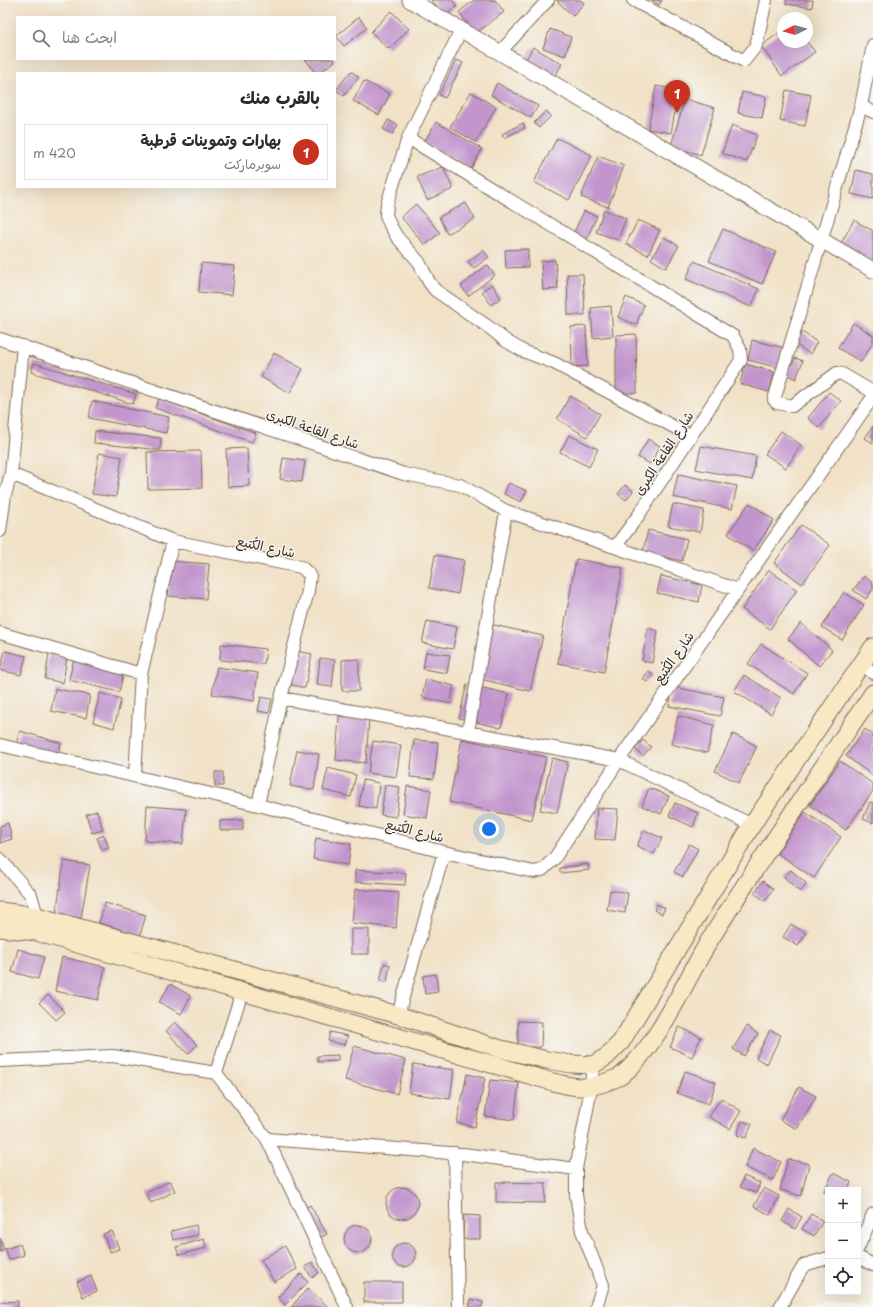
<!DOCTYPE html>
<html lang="ar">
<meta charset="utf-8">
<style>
:root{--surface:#fff;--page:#f2f2f3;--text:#2b2b33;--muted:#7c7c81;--line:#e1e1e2;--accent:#c8321e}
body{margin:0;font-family:"Playpen Sans","Playpen Sans Arabic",sans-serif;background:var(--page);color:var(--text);direction:rtl}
.controls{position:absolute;right:12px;bottom:12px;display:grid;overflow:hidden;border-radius:0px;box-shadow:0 4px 16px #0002}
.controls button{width:36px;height:36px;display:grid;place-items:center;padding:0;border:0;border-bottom:1px solid var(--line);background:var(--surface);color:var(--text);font:20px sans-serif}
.compass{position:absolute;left:777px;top:12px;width:36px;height:36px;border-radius:50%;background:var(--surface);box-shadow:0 4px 16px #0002;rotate:264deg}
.you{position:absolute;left:489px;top:829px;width:14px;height:14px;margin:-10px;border:3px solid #fff;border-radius:50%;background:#1a73e8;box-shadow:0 0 0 6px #1a73e833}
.badge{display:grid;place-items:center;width:26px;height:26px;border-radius:50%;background:var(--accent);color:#fff;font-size:13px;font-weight:700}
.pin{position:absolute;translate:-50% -33px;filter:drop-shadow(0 1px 2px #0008)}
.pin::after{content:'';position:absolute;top:21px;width:14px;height:12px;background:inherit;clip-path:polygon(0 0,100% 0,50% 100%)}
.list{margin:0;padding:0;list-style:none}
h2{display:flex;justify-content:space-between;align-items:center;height:52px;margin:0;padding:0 16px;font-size:17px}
h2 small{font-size:13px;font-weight:400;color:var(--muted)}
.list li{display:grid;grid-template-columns:26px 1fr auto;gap:12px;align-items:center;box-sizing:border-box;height:56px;margin:0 8px 8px;padding:0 8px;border:1px solid var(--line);border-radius:0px}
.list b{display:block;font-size:15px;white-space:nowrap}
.list p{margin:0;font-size:13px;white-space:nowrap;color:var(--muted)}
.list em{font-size:13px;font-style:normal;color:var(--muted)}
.icon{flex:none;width:22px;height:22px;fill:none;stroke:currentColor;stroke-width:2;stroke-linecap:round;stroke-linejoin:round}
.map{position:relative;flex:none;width:873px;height:1307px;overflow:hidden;direction:ltr}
.search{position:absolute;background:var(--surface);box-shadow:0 4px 16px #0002;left:16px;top:16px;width:320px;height:44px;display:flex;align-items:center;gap:10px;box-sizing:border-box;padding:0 14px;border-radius:0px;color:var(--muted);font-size:15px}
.panel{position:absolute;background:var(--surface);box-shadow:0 4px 16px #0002;left:16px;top:72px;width:320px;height:116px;border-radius:0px;direction:rtl}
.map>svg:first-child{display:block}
.building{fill:#c296cd}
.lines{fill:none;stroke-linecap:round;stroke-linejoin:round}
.minor-casing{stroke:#7b6a59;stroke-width:14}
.tertiary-casing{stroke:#7b6a59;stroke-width:17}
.secondary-casing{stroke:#7b6a59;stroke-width:19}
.minor{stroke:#fff;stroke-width:12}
.tertiary{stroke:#fff;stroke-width:15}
.secondary{stroke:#f8e8c3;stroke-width:17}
.labels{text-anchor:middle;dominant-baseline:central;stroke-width:3;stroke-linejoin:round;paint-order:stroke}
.street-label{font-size:13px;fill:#3b2a1e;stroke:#f6f6f2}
</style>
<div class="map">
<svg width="873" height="1307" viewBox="0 0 873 1307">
<rect width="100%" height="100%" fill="#f6f6f2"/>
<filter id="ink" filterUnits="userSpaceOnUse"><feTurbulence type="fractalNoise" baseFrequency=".025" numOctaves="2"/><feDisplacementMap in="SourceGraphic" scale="8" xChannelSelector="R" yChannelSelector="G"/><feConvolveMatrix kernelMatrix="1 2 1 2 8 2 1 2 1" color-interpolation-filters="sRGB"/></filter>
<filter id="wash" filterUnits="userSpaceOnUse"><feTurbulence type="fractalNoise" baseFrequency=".012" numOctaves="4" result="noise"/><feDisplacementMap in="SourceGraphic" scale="16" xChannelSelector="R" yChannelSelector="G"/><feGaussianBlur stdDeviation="0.9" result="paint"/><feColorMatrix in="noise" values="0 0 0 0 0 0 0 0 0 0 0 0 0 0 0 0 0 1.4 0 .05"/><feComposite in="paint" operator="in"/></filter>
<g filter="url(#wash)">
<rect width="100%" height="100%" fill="#f1e1c6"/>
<g id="blocks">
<path class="building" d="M431 0H452L457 6 445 16Z
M474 0H495L504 12 475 34 459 12Z
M556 0H580L584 3 573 16Z
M651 0H662L659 5Z
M786 0H813L812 8 786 4Z
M391 11 409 29 389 49 371 32Z
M359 17 367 28 344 46 336 36Z
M550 29 571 37 565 56 543 48Z
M783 30V42H807L815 52 782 76 761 46Z
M533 47 562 64 553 79 524 63Z
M305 59H334L335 61 319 73H316Z
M456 60 463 63 445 98 439 95Z
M351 71 359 77 344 96 336 90Z
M364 81 390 94 379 115 353 101Z
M497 83 538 106 531 118 491 95Z
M656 86 679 90 671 133 648 129Z
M786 90 811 95 805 126 780 121Z
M471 92 496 107 476 142 450 127Z
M742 92 766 97 762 118 738 113Z
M685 99 715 108 701 155 671 146Z
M546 111 551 116 539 128 534 123Z
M388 120 398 125 393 134 383 129Z
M436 122 482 149 471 169 424 142Z
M523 123 525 128 504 138 502 134Z
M732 125 757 135 747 162 722 153Z
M557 138 592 155 569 200 534 182Z
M598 156 624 166 608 207 581 197Z
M443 167 453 189 427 200 417 177Z
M856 170 873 174V199L851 194Z
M466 203 475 219 447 234 439 217Z
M416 204 440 233 425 245 401 217Z
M604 210 626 218 618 240 596 232Z
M584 211 597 216 585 242 572 236Z
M638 220 660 230 648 255 626 244Z
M854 220 873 231V264L840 245Z
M723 229 776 252 762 284 709 261Z
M664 237 679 246 666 268 651 259Z
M528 249V267L506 268 505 250Z
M483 250 489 257 474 268 468 262Z
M555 260 558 289 543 290 541 261Z
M694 261 759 289 751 307 686 279Z
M201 263 235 266 232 295 199 292Z
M487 265 495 275 468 296 461 286Z
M567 274H583L585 315H568Z
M492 284 501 298 491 305 482 291Z
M626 297 644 305 636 325 618 317Z
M611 306 613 336 593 338 591 308Z
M853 323 873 335V342L861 362 838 348Z
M586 326 588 366 572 367 571 327Z
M802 332 817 342 810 354 795 344Z
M636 334 637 393H616V335Z
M752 340 785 348 780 368 748 360Z
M274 353 303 369 290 393 261 377Z
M795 358 803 361 796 379 787 375Z
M34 363 136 394 133 404 31 372Z
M745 364 774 372 769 392 740 384Z
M829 392 841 401 819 428 808 418Z
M570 396 600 414 587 437 557 419Z
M159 399 256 433 252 442 155 408Z
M92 401 169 417 166 433 89 418Z
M873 426V443L865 438Z
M95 431 161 438 160 450 94 443Z
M781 431 801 445 786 468 765 454Z
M569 435 598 449 589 467 560 452Z
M648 439 660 446 650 464 638 457Z
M701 446 756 456 752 480 696 469Z
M247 448 249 486 228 487 226 449Z
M201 451 202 488 148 489 147 452Z
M99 453 122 457 116 497 92 494Z
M283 458 305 461 302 482 280 479Z
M678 474 737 486 732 509 673 497Z
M509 483 527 491 521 502 504 494Z
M625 485 633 491 626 500 618 494Z
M749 503 774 520 753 551 728 534Z
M673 504 704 510 700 532 668 526Z
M801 525 830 545 802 584 774 563Z
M648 530 687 539 682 561 643 552Z
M435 555 464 560 458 594 429 588Z
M576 559 623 568 604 672 558 663Z
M171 561 209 564 206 599 168 596Z
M769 570 797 590 770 629 742 609Z
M661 576 702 585 699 602 657 593Z
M864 576 873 583V589L866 599 853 590Z
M844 592 864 605 842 640 822 627Z
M427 621 457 627 453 649 422 643Z
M485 623 543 636 530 691 472 677Z
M801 623 832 650 819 666 788 639Z
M648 628 658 631 652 663 642 661Z
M221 644 266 649 264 664 220 660Z
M761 644 807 673 794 694 748 664Z
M5 651 26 656 21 675 0 670Z
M296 651 312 654 305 688 289 684Z
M426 652 450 655 447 673 423 669Z
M49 654 67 657 63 683 45 679Z
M74 658 124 671 119 692 69 680Z
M320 658 335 660 332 687 317 685Z
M359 659V691H342V660Z
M217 667 258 673 254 701 212 694Z
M648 671 653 674 647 682 643 679Z
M744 675 781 698 771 714 734 691Z
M426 679 454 686 450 704 422 697Z
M467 684 509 694 501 728 459 718Z
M673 687 724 697 720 716 669 706Z
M55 689 90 695 86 718 51 711Z
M100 693 121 699 114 728 93 722Z
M261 697 272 699 269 713 258 711Z
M339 716 369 718 366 763 336 760Z
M678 716 714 725 707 753 671 744Z
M865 729 873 735V776L846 756Z
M20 731 61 743 57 757 16 744Z
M733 734 757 746 739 783 715 771Z
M462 739 546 757 532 820 449 802Z
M414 740 438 742 434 779 410 777Z
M643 740 651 747 643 756 635 749Z
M373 741 401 745 396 777 368 773Z
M297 750 319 754 314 790 290 786Z
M552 758 568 762 557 813 540 810Z
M840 761 873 784V791L846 830 810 805Z
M328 768 356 775 351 797 323 790Z
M215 772H223V786H215Z
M363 780 379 783 376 809 359 806Z
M385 785 400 787 396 817 381 815Z
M407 786 431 790 427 818 403 814Z
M649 788 669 796 661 814 642 806Z
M870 802 873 803V823L863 819Z
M675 803 698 813 693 827 669 816Z
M147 806 186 809 183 844 145 841Z
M597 808 618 809 615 840 595 839Z
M97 811 103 830 92 833 86 814Z
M805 812 841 837 814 878 777 853Z
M243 820V830H220V821Z
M8 823 12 839 0 843V826Z
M644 830 662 838 654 854 637 846Z
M104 835 109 848 102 850 97 838Z
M316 838 351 844 348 865 313 859Z
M689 844 698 849 683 877 674 872Z
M64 861 90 865 81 918 56 914Z
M588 864 589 870 560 873V868Z
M355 870 406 873 405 885 355 882Z
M791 870 807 884 800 892 784 877Z
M763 881 773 889 765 901 754 893Z
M355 889 399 893 396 928 352 923Z
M610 890 628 893 625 913 607 910Z
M105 903 146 915 140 935 99 923Z
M657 904 665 908 662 914 654 910Z
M791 924 806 933 798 946 783 937Z
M351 929H369V954H351Z
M18 949 44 957 38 979 12 972Z
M62 957 105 967 98 1000 55 991Z
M384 963 390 965 387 982 380 981Z
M436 974 438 992 425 994 423 976Z
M170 984 191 996 181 1014 159 1002Z
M48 995 65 1012 56 1020 39 1003Z
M518 1021 542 1022 541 1047H518Z
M175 1022 197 1045 188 1054 166 1031Z
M747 1026 758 1034 744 1056 733 1049Z
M679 1027 701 1037 692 1057 670 1047Z
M770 1030 781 1035 767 1064 756 1058Z
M330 1032 348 1036 345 1045 328 1041Z
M354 1046 406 1060 397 1094 345 1080Z
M338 1055V1061L318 1062 317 1056Z
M413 1064 454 1070 450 1099 409 1093Z
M685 1071 716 1082 709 1104 677 1093Z
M467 1074 485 1078 475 1127 457 1123Z
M490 1080 519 1083 514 1120 485 1116Z
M799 1087 816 1096 797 1129 780 1120Z
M721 1098 741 1111 730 1129 709 1117Z
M742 1121 752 1124 746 1138 737 1135Z
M753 1148 781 1162 773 1180 745 1167Z
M788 1159 809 1164 801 1196 780 1190Z
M833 1173 851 1182 848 1190H828V1193L824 1191Z
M744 1176 760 1183 756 1193 740 1187Z
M170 1181 175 1191 151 1203 146 1193Z
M496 1182 546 1183 545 1203 496 1202Z
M386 1203a16 16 0 1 1 32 0a16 16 0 1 1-32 0Z
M764 1188 779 1196 770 1215 754 1206Z
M310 1205 327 1234 318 1239 301 1211Z
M789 1209 802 1217 795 1229 782 1221Z
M811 1214 823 1221 814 1236 802 1229Z
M464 1215 480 1216V1239H463Z
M344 1239a14 14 0 1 1 28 0a14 14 0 1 1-28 0Z
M196 1225 198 1235 173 1240 171 1231Z
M112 1231 119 1249 110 1252 103 1234Z
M0 1238 4 1250 0 1252Z
M204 1239 206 1248 179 1255 176 1247Z
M392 1255a12 12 0 1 1 24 0a12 12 0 1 1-24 0Z
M20 1244 24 1255 9 1260 5 1249Z
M285 1246 297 1269 274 1282 261 1260Z
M312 1262 319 1273 312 1278 305 1267Z
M301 1274 308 1282 285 1305 278 1297Z
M91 1276 97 1291 83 1297 77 1282Z
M364 1282H402V1302H364Z
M308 1288 328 1307H291Z
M471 1299 483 1302 482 1307H469Z
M18 1301V1307H0V1302Z"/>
</g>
</g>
<g filter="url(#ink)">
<use href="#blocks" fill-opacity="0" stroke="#7b6a59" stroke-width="1"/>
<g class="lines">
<defs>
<path id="minor" d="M633 0 744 61 756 46 766 0
M461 30 408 138 387 204 386 215 390 225 397 237 419 262 429 282 435 290 490 328 506 341 523 351 554 363 691 436
M873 45 861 106 774 400 777 403 792 406 837 373 842 374 873 392
M500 52 548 0
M861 106 873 112
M408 138 733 336 740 349 741 360 638 516 615 547
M0 339 404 474 460 485 506 511 615 547 738 590
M11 474 173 541 301 567 310 575 308 591 281 698 258 805 444 852 534 872 542 870 554 859 619 760 873 397
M0 531 5 495 11 474 23 346
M0 633 141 674
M862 664 873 673
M281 698 619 760 752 825
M468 732 506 511
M0 745 258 805
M135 776 141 674 173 541
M0 859 31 895 37 916
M398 1015 444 852
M0 1061 113 1056 216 1073 242 992
M593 1065 591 1088 576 1169V1195L582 1231 603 1285 596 1307
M216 1073 267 1139 463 1154 576 1169
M267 1139 347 1307
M455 1153 458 1307
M858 1248 873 1214
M858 1257 873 1265
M780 1307 804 1265 828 1258"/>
<path id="tertiary" d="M410 0 873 270"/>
<path id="secondary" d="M0 911 37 916 398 1015 501 1049 547 1060 571 1064 593 1065 606 1057 621 1042 752 825 873 647
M0 928 36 932 553 1082C577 1088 586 1090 609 1081 613 1079 619 1078 622 1075 660 1044 685 980 711 938 763 855 818 774 873 693"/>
</defs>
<use href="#minor" class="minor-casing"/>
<use href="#tertiary" class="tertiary-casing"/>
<use href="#secondary" class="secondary-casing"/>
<use href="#minor" class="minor"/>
<use href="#tertiary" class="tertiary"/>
<use href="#secondary" class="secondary"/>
</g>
</g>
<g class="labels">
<g class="street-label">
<text transform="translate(313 428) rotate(19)">شارع القاعة الكبرى</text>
<text transform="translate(663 453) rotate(-57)">شارع القاعة الكبرى</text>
<text transform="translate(266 546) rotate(12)">شارع الكُتيع</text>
<text transform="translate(673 657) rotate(-55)">شارع الكُتيع</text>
<text transform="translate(415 830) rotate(14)">شارع الكُتيع</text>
</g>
</g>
</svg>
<div class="controls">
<button>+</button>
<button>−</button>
<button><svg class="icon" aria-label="locate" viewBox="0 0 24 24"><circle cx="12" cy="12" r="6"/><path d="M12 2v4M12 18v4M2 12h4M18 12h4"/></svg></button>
</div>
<svg class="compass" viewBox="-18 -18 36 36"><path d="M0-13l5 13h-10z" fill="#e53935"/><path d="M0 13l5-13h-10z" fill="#7c7c81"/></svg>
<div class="you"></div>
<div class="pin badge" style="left:677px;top:113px">1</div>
<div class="search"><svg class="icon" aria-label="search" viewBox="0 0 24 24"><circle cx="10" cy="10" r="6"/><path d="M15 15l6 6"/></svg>ابحث هنا</div>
<section class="panel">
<h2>بالقرب منك<small></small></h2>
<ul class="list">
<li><span class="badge">1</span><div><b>بهارات وتموينات قرطبة</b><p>سوبرماركت</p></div><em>420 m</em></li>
</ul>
</section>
</div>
